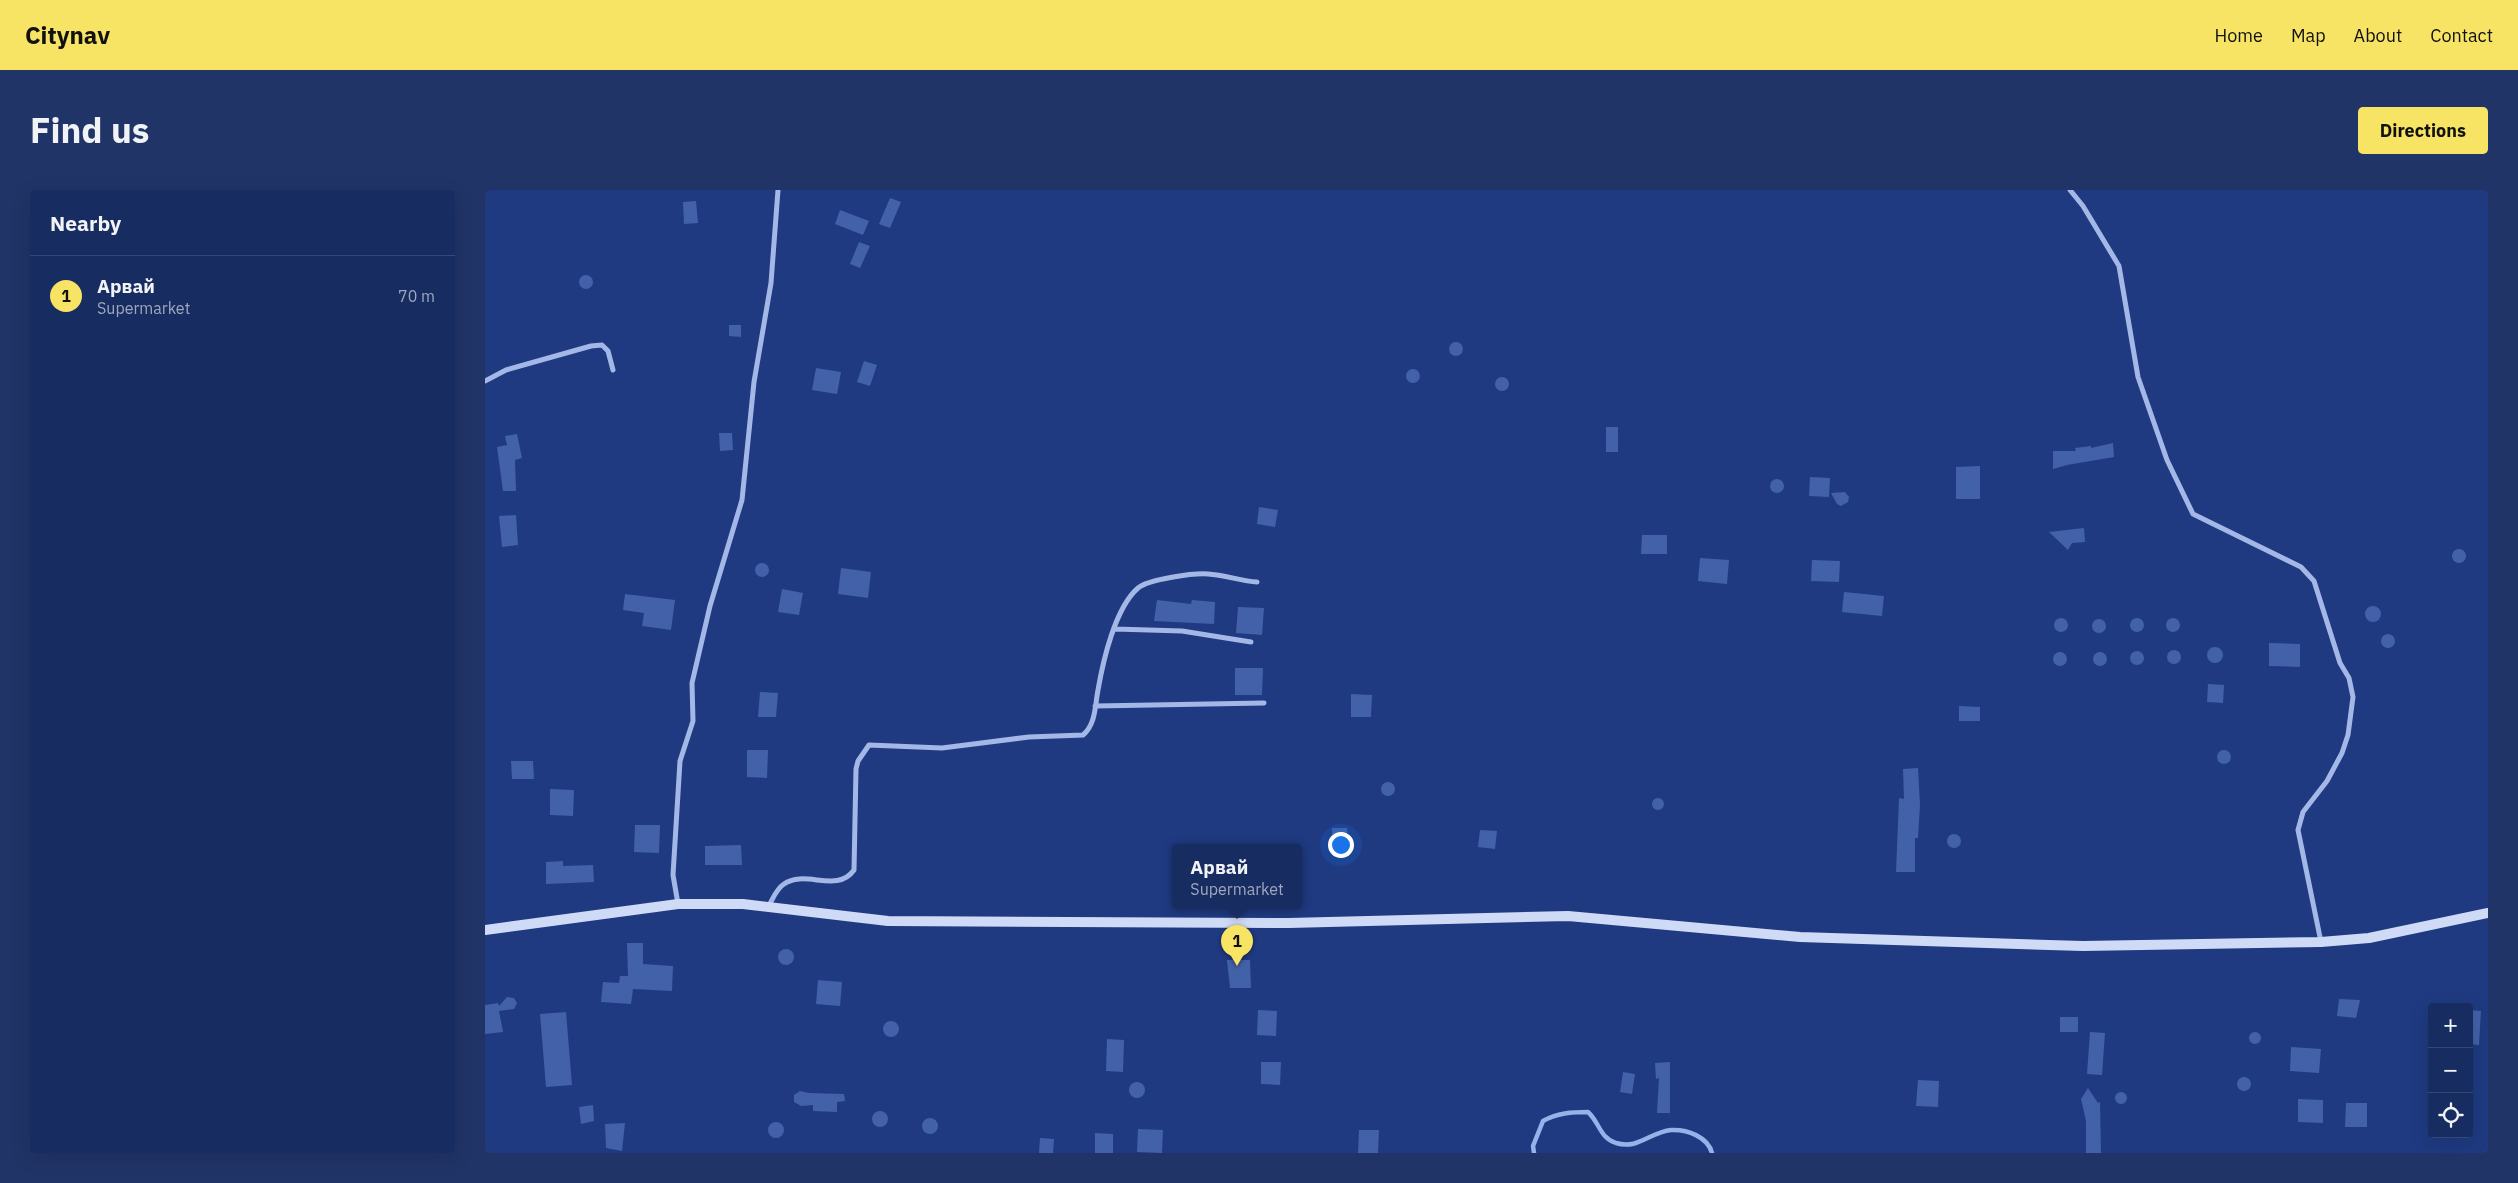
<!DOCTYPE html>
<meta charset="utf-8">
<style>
:root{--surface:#172c61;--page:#203467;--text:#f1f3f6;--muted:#9ea7bd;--line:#364876;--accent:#f7e364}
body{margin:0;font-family:"IBM Plex Sans",sans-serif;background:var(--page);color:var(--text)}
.controls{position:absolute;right:15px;bottom:15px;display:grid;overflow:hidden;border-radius:5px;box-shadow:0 5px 20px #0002}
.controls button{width:45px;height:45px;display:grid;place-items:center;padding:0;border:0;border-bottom:1px solid var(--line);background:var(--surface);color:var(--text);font:25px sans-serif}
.you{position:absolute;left:855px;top:654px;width:18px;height:18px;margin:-12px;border:4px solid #fff;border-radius:50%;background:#1a73e8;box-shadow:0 0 0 8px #1a73e833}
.badge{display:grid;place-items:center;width:32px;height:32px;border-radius:50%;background:var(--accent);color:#111;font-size:16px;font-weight:700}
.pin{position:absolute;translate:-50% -41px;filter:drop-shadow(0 1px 2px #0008)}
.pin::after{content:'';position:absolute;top:26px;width:18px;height:15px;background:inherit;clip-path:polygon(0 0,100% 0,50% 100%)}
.popup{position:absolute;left:687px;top:654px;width:130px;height:65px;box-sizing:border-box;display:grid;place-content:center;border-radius:5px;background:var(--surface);filter:drop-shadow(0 1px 4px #0005);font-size:16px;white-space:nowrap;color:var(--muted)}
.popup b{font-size:19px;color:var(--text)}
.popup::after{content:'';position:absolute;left:50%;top:100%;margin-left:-10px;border:10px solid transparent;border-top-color:var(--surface)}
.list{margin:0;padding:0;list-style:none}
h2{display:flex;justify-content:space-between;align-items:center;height:65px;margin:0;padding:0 20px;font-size:21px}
h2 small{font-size:16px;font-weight:400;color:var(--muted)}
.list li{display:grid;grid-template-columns:32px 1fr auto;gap:15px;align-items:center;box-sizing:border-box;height:80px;padding:0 20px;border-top:1px solid var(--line)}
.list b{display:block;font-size:19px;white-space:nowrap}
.list p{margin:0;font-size:16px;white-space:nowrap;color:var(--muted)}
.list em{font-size:16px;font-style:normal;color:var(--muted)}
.icon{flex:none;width:28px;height:28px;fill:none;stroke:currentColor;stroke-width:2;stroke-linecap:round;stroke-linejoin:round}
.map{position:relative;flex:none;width:2003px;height:963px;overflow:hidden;border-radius:5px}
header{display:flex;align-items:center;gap:30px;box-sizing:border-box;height:70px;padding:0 25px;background:var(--accent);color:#111}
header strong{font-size:24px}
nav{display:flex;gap:28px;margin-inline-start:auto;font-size:18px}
.intro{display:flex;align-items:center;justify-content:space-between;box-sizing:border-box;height:120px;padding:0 30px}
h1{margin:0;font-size:35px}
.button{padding:12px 22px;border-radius:5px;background:var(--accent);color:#111;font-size:18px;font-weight:700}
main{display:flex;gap:30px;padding:0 30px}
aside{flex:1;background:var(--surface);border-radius:5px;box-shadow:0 5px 20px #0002}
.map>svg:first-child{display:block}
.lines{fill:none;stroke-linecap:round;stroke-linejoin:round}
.stream{stroke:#97b1ea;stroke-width:4.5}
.building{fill:#4361a8}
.minor{stroke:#a4b8e8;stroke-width:5}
.secondary{stroke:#cfdaf7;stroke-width:10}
</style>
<header>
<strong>Citynav</strong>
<nav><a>Home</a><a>Map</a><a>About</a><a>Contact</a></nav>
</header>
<div class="intro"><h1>Find us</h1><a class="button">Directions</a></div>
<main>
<aside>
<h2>Nearby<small></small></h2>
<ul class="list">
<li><span class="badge">1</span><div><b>Арвай</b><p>Supermarket</p></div><em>70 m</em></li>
</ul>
</aside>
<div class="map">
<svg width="2003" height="963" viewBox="0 0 2003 963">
<rect width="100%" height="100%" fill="#1f3a81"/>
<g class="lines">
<path class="stream" d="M1049 963 1048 956 1058 931C1072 923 1087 922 1103 922 1115 933 1114 947 1131 953 1153 960 1165 942 1186 940 1202 939 1223 947 1227 963"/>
</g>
<path class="building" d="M405 8 416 12 405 38 394 34Z
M211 11 213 33 199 34 198 12Z
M355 20 384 31 378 45 350 34Z
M374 52 385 56 375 78 365 74Z
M94 92a7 7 0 1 1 14 0a7 7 0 1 1-14 0Z
M244 135H256V147L244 146Z
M964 159a7 7 0 1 1 14 0a7 7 0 1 1-14 0Z
M379 171 392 175 385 196 372 192Z
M331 178 356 182 352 204 327 200Z
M921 186a7 7 0 1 1 14 0a7 7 0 1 1-14 0Z
M1010 194a7 7 0 1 1 14 0a7 7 0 1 1-14 0Z
M1121 237H1133V262H1121Z
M234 243H247L248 260 235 261Z
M32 244 37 268 30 270 31 301H18L12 257 22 255 20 246Z
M1628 253 1629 267 1582 275 1568 279V261H1591L1590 258 1606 256V258Z
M1495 276V309H1471V277Z
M1325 287 1345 288 1344 307 1324 306Z
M1285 296a7 7 0 1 1 14 0a7 7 0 1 1-14 0Z
M1360 302 1364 307 1363 312 1356 316 1352 314 1346 303Z
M774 317 793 320 790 337 772 334Z
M31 325 33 355 17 357 14 326Z
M1599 338 1600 352 1587 353 1583 360 1564 342Z
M1157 345H1182V364H1156Z
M1967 366a7 7 0 1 1 14 0a7 7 0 1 1-14 0Z
M1215 368 1244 370 1242 394 1213 391Z
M1327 370 1355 371 1354 392 1326 391Z
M270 380a7 7 0 1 1 14 0a7 7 0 1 1-14 0Z
M356 378 386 382 383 408 353 404Z
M297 399 318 403 314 425 293 422Z
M1359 402 1399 406 1397 426 1357 422Z
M140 404 190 410 186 440 157 436 159 423 138 420Z
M672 410 706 414 707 410 730 412 729 434 669 431Z
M1880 424a8 8 0 1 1 16 0a8 8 0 1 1-16 0Z
M753 417 779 418 777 445 751 443Z
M1681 435a7 7 0 1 1 14 0a7 7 0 1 1-14 0Z
M1645 435a7 7 0 1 1 14 0a7 7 0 1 1-14 0Z
M1569 435a7 7 0 1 1 14 0a7 7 0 1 1-14 0Z
M1607 436a7 7 0 1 1 14 0a7 7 0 1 1-14 0Z
M1896 451a7 7 0 1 1 14 0a7 7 0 1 1-14 0Z
M1784 453 1815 454V477L1784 476Z
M1722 465a8 8 0 1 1 16 0a8 8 0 1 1-16 0Z
M1682 467a7 7 0 1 1 14 0a7 7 0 1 1-14 0Z
M1645 468a7 7 0 1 1 14 0a7 7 0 1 1-14 0Z
M1608 469a7 7 0 1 1 14 0a7 7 0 1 1-14 0Z
M1568 469a7 7 0 1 1 14 0a7 7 0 1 1-14 0Z
M750 478H778L777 505H750Z
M1723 494 1739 495 1738 513 1722 512Z
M275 502 293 503 291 527H273Z
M866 504 887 505 886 527H866Z
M1474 516 1495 517V531H1474Z
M1732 567a7 7 0 1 1 14 0a7 7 0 1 1-14 0Z
M262 560H283L282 588 262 587Z
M26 571H48L49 589H27Z
M1433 578 1435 615 1433 648H1430V682H1411L1414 608 1419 609 1418 579Z
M896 599a7 7 0 1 1 14 0a7 7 0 1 1-14 0Z
M65 599 89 600 88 626 65 625Z
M1167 614a6 6 0 1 1 12 0a6 6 0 1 1-12 0Z
M150 635H175L174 663 149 662Z
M847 638H862L864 666H848Z
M995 640 1012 641 1010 659 993 657Z
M1462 651a7 7 0 1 1 14 0a7 7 0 1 1-14 0Z
M256 655 257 675H220V656Z
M78 671V676L108 675 109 692 61 694V672Z
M142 753H158V774L188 776 187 801 148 799 146 814 116 812 118 792 134 793 135 786H143Z
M293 767a8 8 0 1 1 16 0a8 8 0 1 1-16 0Z
M742 770H765L766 798H745Z
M333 790 357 792 355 816 331 814Z
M22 807 29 808 32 813 29 819 14 821 18 842 0 844V815L13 813 14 816Z
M1854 809 1875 810 1871 828 1852 826Z
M773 820 792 821 791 846 772 845Z
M1984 820 1996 821 1994 855 1984 854Z
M81 822 87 895 61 897 55 824Z
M1575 827H1593V842H1575Z
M398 839a8 8 0 1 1 16 0a8 8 0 1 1-16 0Z
M1764 848a6 6 0 1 1 12 0a6 6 0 1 1-12 0Z
M1605 842 1620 843 1617 885 1602 884Z
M622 849 639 850 638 882 621 881Z
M1806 857 1836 859 1834 883 1805 881Z
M776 872H796L795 895 776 894Z
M1185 872V923H1172L1174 888 1171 889 1170 873Z
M1138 882 1150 884 1147 904 1135 902Z
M1752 894a7 7 0 1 1 14 0a7 7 0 1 1-14 0Z
M1433 890 1454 891 1453 917 1431 916Z
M644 900a8 8 0 1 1 16 0a8 8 0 1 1-16 0Z
M1603 898 1613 913 1615 912 1616 963H1601V931L1596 909Z
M315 901 324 903 359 904 360 911 352 912V922L328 921V915L316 916 309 912V905Z
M1630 908a6 6 0 1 1 12 0a6 6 0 1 1-12 0Z
M1813 909 1838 910V933L1813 932Z
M1861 913H1882V937H1860Z
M108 915 109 931 96 934 94 917Z
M387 929a8 8 0 1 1 16 0a8 8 0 1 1-16 0Z
M437 936a8 8 0 1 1 16 0a8 8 0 1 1-16 0Z
M283 940a8 8 0 1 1 16 0a8 8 0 1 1-16 0Z
M140 933 137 961 121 958 120 934Z
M653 939 678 940 677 963 652 962Z
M874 940H894L893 963H873Z
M610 943 628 944V963H610Z
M555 948 569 949 568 963H554Z"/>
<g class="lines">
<path class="minor" d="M1585 0 1598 16 1634 76 1653 187 1682 270 1708 324 1816 377 1829 391 1855 473 1864 488 1868 507 1863 545 1857 563 1842 591 1818 622 1813 640 1836 752
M0 191 21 180 106 156 117 155 123 161 128 180
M630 439 697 441 766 452
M610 516 779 513
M193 714 188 685 195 571 208 531 207 493 225 416 257 310 269 192 286 93 293 0
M283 717C288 709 291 699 299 694 320 679 352 704 369 680L371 579 373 571 384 555 457 558 544 547 598 545C611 534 610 515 613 500 618 471 630 418 653 398 664 389 709 383 723 384 740 385 756 391 772 392"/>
<path class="secondary" d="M0 740 193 714H258L403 731 804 733 1083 726 1315 747 1598 756 1836 752 1884 748 2003 723"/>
</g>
</svg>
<div class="controls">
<button>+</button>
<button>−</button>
<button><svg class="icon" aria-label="locate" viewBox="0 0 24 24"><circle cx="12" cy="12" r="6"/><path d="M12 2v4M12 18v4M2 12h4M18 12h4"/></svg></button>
</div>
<div class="you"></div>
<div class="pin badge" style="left:752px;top:776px">1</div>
<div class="popup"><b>Арвай</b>Supermarket</div>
</div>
</main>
